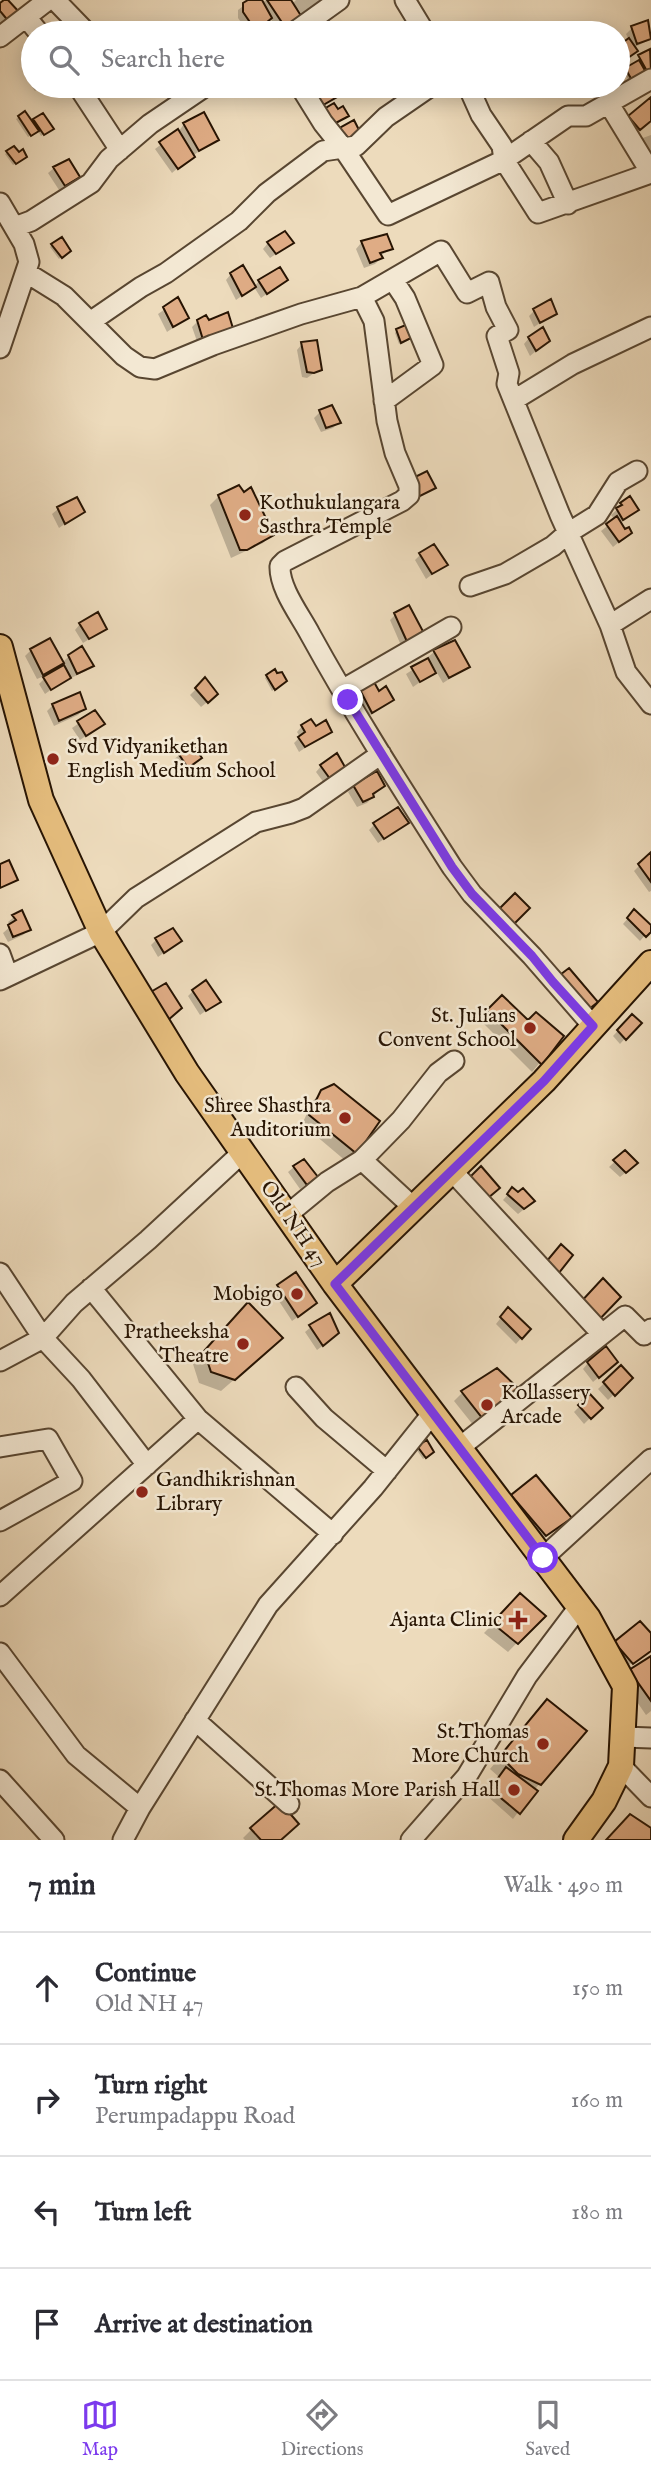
<!DOCTYPE html>
<meta charset="utf-8">
<style>
:root{--surface:#fff;--page:#f2f2f3;--text:#2b2b33;--muted:#7c7c81;--line:#e1e1e2;--accent:#7c3aed}
body{margin:0;font-family:"IM FELL English",serif;background:var(--page);color:var(--text)}
.stop{position:absolute;width:21px;height:21px;margin:-16px;border:5px solid #7c3aed;border-radius:50%;background:#fff}
.stop.end{background:#7c3aed;border-color:#fff;box-shadow:0 2px 7px #0008}
.list{margin:0;padding:0;list-style:none}
h2{display:flex;justify-content:space-between;align-items:center;height:91px;margin:0;padding:0 28px;font-size:30px}
h2 small{font-size:23px;font-weight:400;color:var(--muted)}
.list li{display:grid;grid-template-columns:46px 1fr auto;gap:21px;align-items:center;box-sizing:border-box;height:112px;padding:0 28px;border-top:2px solid var(--line)}
.list b{display:block;font-size:26px;white-space:nowrap}
.list p{margin:0;font-size:23px;white-space:nowrap;color:var(--muted)}
.list em{font-size:23px;font-style:normal;color:var(--muted)}
.icon{flex:none;width:38px;height:38px;fill:none;stroke:currentColor;stroke-width:2;stroke-linecap:round;stroke-linejoin:round}
.map{position:relative;flex:none;width:651px;height:1840px;overflow:hidden}
.search{position:absolute;background:var(--surface);box-shadow:0 4px 18px #0003;left:21px;right:21px;top:21px;height:77px;display:flex;align-items:center;gap:18px;box-sizing:border-box;padding:0 24px;border-radius:38px;color:var(--muted);font-size:26px}
.sheet{height:539px;background:var(--surface)}
nav{display:flex;justify-content:space-around;align-items:center;box-sizing:border-box;height:98px;border-top:2px solid var(--line);background:var(--surface);font-size:19px;color:var(--muted)}
nav a{display:grid;justify-items:center;gap:4px}
nav .on{color:var(--accent)}
.map>svg:first-child{display:block}
.shadow{fill:#0003}
.building{fill:#dfac85;stroke:#271403;stroke-width:2}
.lines{fill:none;stroke-linecap:round;stroke-linejoin:round}
.minor-casing{stroke:#584631;stroke-width:23}
.major-casing{stroke:#271403;stroke-width:28}
.minor{stroke:#f3e8d3;stroke-width:19}
.major{stroke:#e6be7e;stroke-width:24}
.route{stroke:#7c3aed;stroke-width:9}
.poi-dot{fill:#8f2418;stroke:#f3e8d3;stroke-width:2.5}
.labels{text-anchor:middle;dominant-baseline:central;stroke-width:5;stroke-linejoin:round;paint-order:stroke}
.poi-label{font-size:21px;fill:#271403;stroke:#f3e8d3;text-anchor:end}
.street-label{font-size:21px;fill:#271403;stroke:#f3e8d3}
</style>
<div class="map">
<svg width="651" height="1840" viewBox="0 0 651 1840">
<rect width="100%" height="100%" fill="#eddbbc"/>
<filter id="stains"><feTurbulence type="fractalNoise" baseFrequency=".00286" numOctaves="4"/><feColorMatrix values="0 0 0 0 .2 0 0 0 0 .09 0 0 0 0 .02 0 0 0 .5 -.17"/></filter>
<radialGradient id="worn" r=".72"><stop offset=".6" stop-color="#630" stop-opacity="0"/><stop offset="1" stop-color="#630" stop-opacity=".3"/></radialGradient>
<path class="shadow" d="M251 0H260L262 3 266 0H289L292 4 296 0H336L305 19 298 9 296 11 289 33H280L270 18 252 33H249L238 18V10Z
M0 5 18 13 4 27 0 23Z
M647 22 651 39 633 48 630 56 618 65V48L629 40 626 34 632 28Z
M614 28 617 33H606Z
M651 48V72L630 83 624 72Z
M33 70V86H42L35 91 25 77Z
M151 86H177L158 97Z
M651 99V120L634 135 624 123Z
M19 117 32 123 35 121 49 131 41 136 38 131 28 137 16 119Z
M184 124 217 140 192 156 172 173 155 149 179 131Z
M651 135V160L640 139Z
M14 148 23 159 13 165 5 154Z
M54 168 78 177 59 190 48 173Z
M386 236 391 249 380 256 381 258 375 264 364 268 356 249 361 243Z
M268 243H292L270 258 263 249Z
M52 245 69 250 59 259 50 247Z
M231 274 254 287 259 281 286 280 261 298 254 287 236 300 226 280Z
M178 300 187 318 167 332 158 314Z
M534 311 555 313 534 327 529 316Z
M227 314 199 347 192 327 198 321 208 323Z
M397 330 408 339 399 344 395 333Z
M529 338 548 341 530 356 524 344Z
M302 344 320 369 307 378 302 377 297 350Z
M331 407 339 422 333 428 321 432 314 418 320 412Z
M219 496 272 534 263 543 231 558 210 505Z
M630 498 637 510 619 523 624 531 630 533 613 547 601 531 615 520 611 515Z
M58 509 83 511 59 528 52 514Z
M420 555 445 565 426 579 415 560Z
M395 615 418 642 403 650 390 620Z
M80 624 105 629 83 643 75 630Z
M454 642 468 667 443 683 436 671 413 687 406 674 429 659 428 657 434 652Z
M31 650 62 662 53 673 65 666 63 662 69 656 91 666 86 671 71 678 70 676 45 694 39 684 49 674 37 679 25 656Z
M267 676 283 683 272 691 265 678Z
M205 680 211 699 201 707 190 695Z
M373 685 378 693 392 700 366 718 355 697Z
M53 705 84 709 78 715 54 726 47 711Z
M95 712 103 724 80 740 72 728Z
M302 726 316 728 330 731 299 752 294 743 300 737 297 732Z
M191 746 200 758 182 772 173 760Z
M321 766 341 779 327 787 316 772Z
M354 786H383L367 803 357 807 348 792Z
M375 824 401 828 378 843 369 830Z
M651 854V891L649 892 634 871Z
M14 917 29 930 23 935 8 942 3 933 11 926 8 922Z
M629 917 651 928 640 941 623 924Z
M156 940 180 941 158 957 151 945Z
M193 991 218 1002 200 1015 188 996Z
M502 997 528 1023 562 1036 532 1072 480 1020Z
M632 1016 639 1023 620 1044 613 1036Z
M322 1091 356 1153 347 1162 302 1124 313 1101Z
M625 1152 630 1169 620 1177 609 1167Z
M294 1167 316 1177 300 1189 288 1172Z
M512 1190 527 1207 518 1214 503 1200Z
M279 1286 310 1308 292 1321 273 1292Z
M503 1315 529 1329 516 1344 496 1324Z
M236 1316 269 1349 221 1391 199 1383 193 1364Z
M311 1327 332 1339 317 1350 305 1332Z
M588 1363 610 1368 593 1382 583 1369Z
M621 1367 631 1378 608 1400 598 1389Z
M462 1393 510 1400 474 1426 454 1401Z
M590 1396 600 1408 584 1424 574 1412Z
M418 1447 430 1454 423 1459 416 1449Z
M536 1478 570 1518 537 1544 503 1505Z
M520 1596 543 1616 508 1652 484 1633Z
M651 1635V1649L626 1667 615 1643Z
M651 1658V1711L646 1715 622 1680Z
M536 1713 539 1784 513 1819 486 1795 499 1777 490 1769Z
M252 1829 280 1840H245L243 1838Z"/>
<path class="building" d="M4 0H8L20 13 10 23 0 11V3Z
M248 0H262L272 18 256 31 243 12V3Z
M267 0H291L305 22 289 33Z
M648 20 651 39 637 44 631 26Z
M629 38 638 51 622 62 618 57V46Z
M650 49 651 71 648 73 638 55Z
M639 60 647 74 633 82 625 68Z
M332 87 337 97 318 108 312 98Z
M651 97V121L640 130 628 116Z
M334 103 338 109 343 106 349 116 330 126 324 109Z
M25 111 39 131 31 136 18 116Z
M204 112 219 140 199 151 183 123Z
M43 113 54 129 44 135 33 119Z
M354 120 362 136 351 143 345 134 340 137 336 130Z
M178 129 195 157 178 169 159 142Z
M14 146 19 152 23 149 27 157 16 164 6 151Z
M69 159 80 177 65 186 53 167Z
M285 231 294 243 276 254 267 242Z
M387 234 393 249 380 253 383 258 370 263 361 241Z
M62 237 71 251 62 258 51 244Z
M243 265 256 287 242 296 230 273Z
M280 267 288 280 267 294 258 280Z
M178 297 189 318 173 327 163 307Z
M551 299 557 314 540 323 533 309Z
M228 312 235 335 204 343 197 320 206 315 209 320Z
M408 324 413 337 401 343 396 329Z
M543 327 550 341 536 351 528 337Z
M317 340 322 370 314 373 307 372 301 342Z
M332 405 341 423 326 428 319 410Z
M427 471 436 488 418 497 409 480Z
M239 485 244 492 251 487 274 535 247 550H240L218 495Z
M630 496 639 510 623 520 616 508 622 505 620 503Z
M77 497 85 512 65 524 57 507Z
M617 516 625 529 629 527 632 533 619 542 606 524Z
M434 544 448 565 432 574 419 553Z
M409 605 426 637 409 646 394 613Z
M98 612 107 629 89 639 79 623Z
M50 638 64 663 43 675 30 649Z
M455 640 470 667 449 678 433 650Z
M82 646 94 666 77 674 68 655Z
M428 658 436 673 420 682 411 667Z
M64 665 71 678 51 690 43 677Z
M275 669 277 673 282 672 287 681 275 690 266 675Z
M205 677 218 694 208 703 195 688Z
M374 682 379 691 386 686 394 700 372 713 360 690Z
M80 692 86 709 59 721 52 704Z
M95 710 105 724 86 736 77 721Z
M311 719 316 726 326 720 332 732 305 747 298 737 305 732 301 725Z
M192 744 202 758 188 768 178 753Z
M337 753 349 774 333 783 320 765Z
M377 771 385 786 373 794 374 797 363 802 353 785Z
M398 807 409 823 384 839 373 823Z
M651 852V882L638 864Z
M9 860 18 880 0 888V864Z
M515 893 530 908 510 928 496 912Z
M634 909 651 925V932L646 937 627 918Z
M22 910 31 930 13 937 8 925 16 920 12 915Z
M173 928 182 941 164 953 155 938Z
M569 968 598 1002 584 1013 556 978Z
M206 980 221 1002 206 1011 192 990Z
M166 983 182 1008 167 1021 149 993Z
M502 995 528 1020 536 1012 564 1036 542 1065 487 1010Z
M632 1014 642 1023 626 1040 617 1030Z
M334 1084 380 1121 357 1154 309 1115 321 1090Z
M625 1150 638 1163 626 1173 613 1160Z
M304 1159 318 1177 307 1185 293 1166Z
M481 1166 500 1188 488 1198 470 1177Z
M512 1187 518 1192 523 1188 535 1201 524 1209 507 1194Z
M561 1244 573 1255 555 1278 541 1268Z
M296 1272 317 1303 298 1317 277 1285Z
M603 1278 621 1297 595 1324 578 1305Z
M248 1302 283 1338 235 1380 211 1372 204 1351Z
M508 1307 531 1329 522 1339 500 1317Z
M330 1313 339 1333 323 1346 309 1325Z
M606 1346 618 1362 599 1378 587 1362Z
M621 1365 633 1378 615 1396 603 1382Z
M497 1368 521 1391 483 1419 461 1391Z
M590 1394 603 1408 591 1419 578 1405Z
M427 1440 434 1452 426 1458 417 1446Z
M536 1475 572 1518 546 1536 511 1495Z
M520 1593 546 1616 518 1644 492 1623Z
M640 1621 651 1633V1651L633 1664 614 1642Z
M651 1656V1701L629 1670Z
M547 1699 587 1731 541 1785 518 1774 500 1756Z
M506 1767 538 1791 520 1814 490 1789Z
M280 1802 299 1824 281 1840H261L250 1828Z
M630 1814 651 1828V1840H606Z"/>
<g class="lines">
<defs>
<path id="minor" d="M55 0 87 33
M405 0 425 33
M26 17 39 33
M293 33 339 0
M0 37 48 0
M78 86 120 150
M300 86 323 123 343 148 356 146 386 117 431 86
M468 86 481 115 502 146 504 160 538 213 651 173 609 104
M531 141 549 162 568 204
M0 203 24 244 29 262 0 348
M15 227 31 221 91 183 109 159 150 124 206 86
M27 273 64 296 124 356 140 367 155 369 213 345 301 314 362 297 374 321 387 421 395 453 409 486V495L402 501 285 561 280 566C279 588 300 615 310 634 354 714 403 790 452 867L472 894 532 956 593 1026
M362 297 441 251 467 293 489 282 496 307 508 330 497 336 509 373 507 384 560 515 610 625 626 672 651 704
M90 322 141 287 166 273 239 221 267 193 323 151 343 148 388 215 504 160 568 116H586L651 79
M514 400 573 364 651 327
M384 401 433 365 405 298 393 280
M470 586 505 574 553 546 568 533 597 515 618 482 637 471
M610 625 651 599
M342 690 451 627
M0 954 8 976
M0 980 101 932 136 898 256 822 291 813 304 808 381 754
M362 1160 414 1208
M452 1171 602 1334
M287 1215 327 1182 362 1160 401 1120 438 1073 454 1061
M0 1273 43 1338 74 1303 148 1240 243 1152
M91 1288 198 1419
M0 1361 43 1338 81 1379 147 1465
M296 1387 324 1418 387 1471
M0 1447 48 1439 72 1481 0 1521
M459 1448 625 1316 644 1335 651 1329
M543 1558 651 1459
M0 1596 198 1419 333 1534
M0 1653 76 1755 140 1808
M195 1720 289 1804
M624 1737 651 1738
M621 1766 651 1797
M0 1780 54 1840
M123 1840 140 1808 268 1605 373 1488 432 1414
M411 1840 467 1776 527 1676 579 1607"/>
<path id="major" d="M0 647 41 800 101 932 187 1073 335 1284 588 1618 625 1686 621 1766 604 1801 576 1840
M335 1284 544 1081 651 963"/>
</defs>
<use href="#minor" class="minor-casing"/>
<use href="#major" class="major-casing"/>
<use href="#minor" class="minor"/>
<use href="#major" class="major"/>
</g>
<g class="lines">
<path class="route" d="M348 700 452 867 472 894 532 956 553 982 593 1026 544 1081 335 1284 543 1558"/>
</g>
<g class="poi-dot">
<circle cx="245" cy="515" r="7"/>
<circle cx="53" cy="759" r="7"/>
<circle cx="530" cy="1028" r="7"/>
<circle cx="345" cy="1118" r="7"/>
<circle cx="297" cy="1294" r="7"/>
<circle cx="243" cy="1344" r="7"/>
<circle cx="487" cy="1405" r="7"/>
<circle cx="142" cy="1492" r="7"/>
<path d="M514.5 1609.5h7v7h7v7h-7v7h-7v-7h-7v-7h7z"/>
<circle cx="543" cy="1744" r="7"/>
<circle cx="514" cy="1790" r="7"/>
</g>
<g class="labels">
<g class="poi-label">
<text x="259" y="503" text-anchor="start">Kothukulangara<tspan x="259" dy="24">Sasthra Temple</tspan></text>
<text x="67" y="747" text-anchor="start">Svd Vidyanikethan<tspan x="67" dy="24">English Medium School</tspan></text>
<text x="516" y="1016">St. Julians<tspan x="516" dy="24">Convent School</tspan></text>
<text x="331" y="1106">Shree Shasthra<tspan x="331" dy="24">Auditorium</tspan></text>
<text x="283" y="1294">Mobigo</text>
<text x="229" y="1332">Pratheeksha<tspan x="229" dy="24">Theatre</tspan></text>
<text x="501" y="1393" text-anchor="start">Kollassery<tspan x="501" dy="24">Arcade</tspan></text>
<text x="156" y="1480" text-anchor="start">Gandhikrishnan<tspan x="156" dy="24">Library</tspan></text>
<text x="502" y="1620">Ajanta Clinic</text>
<text x="529" y="1732">St.Thomas<tspan x="529" dy="24">More Church</tspan></text>
<text x="500" y="1790">St.Thomas More Parish Hall</text>
</g>
<g class="street-label">
<text transform="translate(293 1224) rotate(55)">Old NH 47</text>
</g>
</g>
<rect width="100%" height="100%" filter="url(#stains)"/>
<rect width="100%" height="100%" fill="url(#worn)"/>
</svg>
<div class="stop" style="left:543px;top:1558px"></div>
<div class="stop end" style="left:348px;top:700px"></div>
<div class="search"><svg class="icon" aria-label="search" viewBox="0 0 24 24"><circle cx="10" cy="10" r="6"/><path d="M15 15l6 6"/></svg>Search here</div>
</div>
<section class="sheet">
<h2>7 min<small>Walk · 490 m</small></h2>
<ul class="list">
<li><svg class="icon" aria-label="ahead" viewBox="0 0 24 24"><path d="M12 20V5M6 11l6-6 6 6"/></svg><div><b>Continue</b><p>Old NH 47</p></div><em>150 m</em></li>
<li><svg class="icon" aria-label="right" viewBox="0 0 24 24"><path d="M7 20v-9h11M14 6l5 5-5 5"/></svg><div><b>Turn right</b><p>Perumpadappu Road</p></div><em>160 m</em></li>
<li><svg class="icon" aria-label="left" viewBox="0 0 24 24"><path d="M17 20v-9H6M10 6l-5 5 5 5"/></svg><div><b>Turn left</b></div><em>180 m</em></li>
<li><svg class="icon" aria-label="arrive" viewBox="0 0 24 24"><path d="M6 21V4h12l-3 4 3 4H6"/></svg><div><b>Arrive at destination</b></div></li>
</ul>
</section>
<nav>
<a class="on"><svg class="icon" aria-label="map" viewBox="0 0 24 24"><path d="M3 6l6-2 6 2 6-2v14l-6 2-6-2-6 2zM9 4v14M15 6v14"/></svg>Map</a>
<a><svg class="icon" aria-label="directions" viewBox="0 0 24 24"><path d="M12 3l9 9-9 9-9-9zM9 14v-3h6M13 9l2 2-2 2"/></svg>Directions</a>
<a><svg class="icon" aria-label="saved" viewBox="0 0 24 24"><path d="M7 4h10v16l-5-4-5 4z"/></svg>Saved</a>
</nav>
